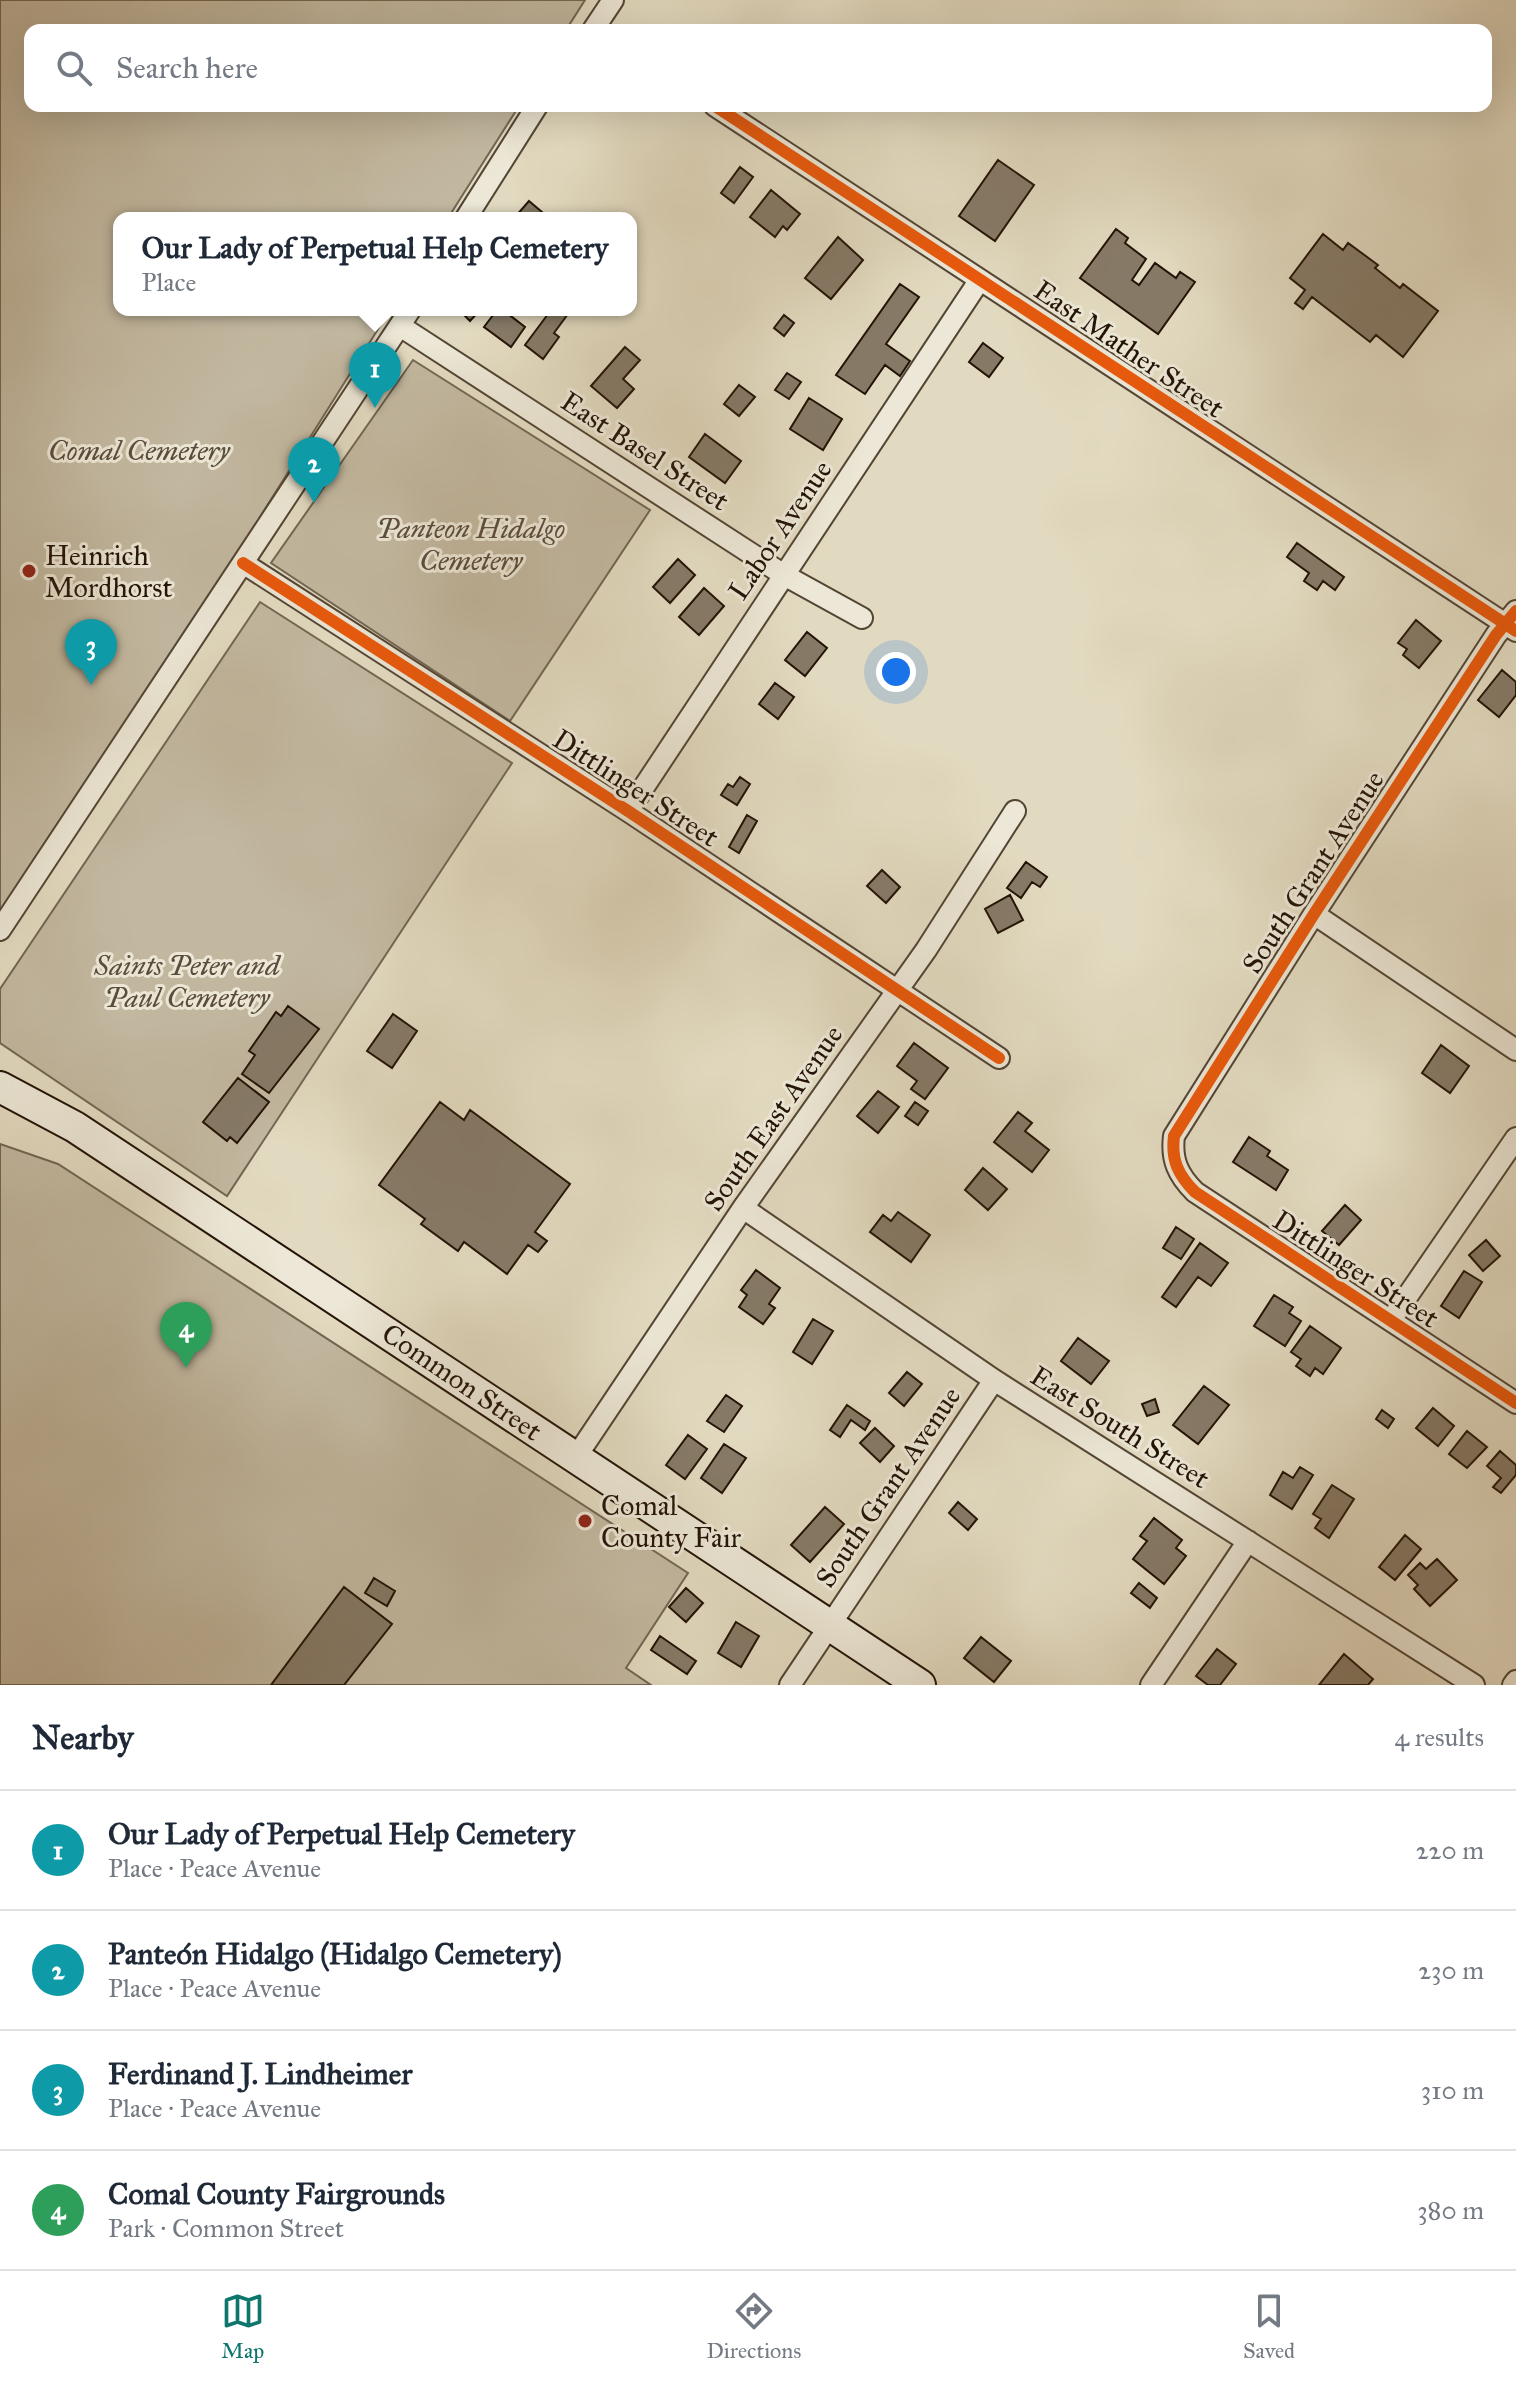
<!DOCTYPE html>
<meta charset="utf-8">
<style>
:root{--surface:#fff;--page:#f6f6f7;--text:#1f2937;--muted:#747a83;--line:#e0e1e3;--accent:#0f766e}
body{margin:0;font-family:"IM FELL Great Primer",serif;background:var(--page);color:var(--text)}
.you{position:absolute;left:896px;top:672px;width:28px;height:28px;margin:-20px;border:6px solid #fff;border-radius:50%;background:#1a73e8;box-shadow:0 0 0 12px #1a73e833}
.badge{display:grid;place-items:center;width:52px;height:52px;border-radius:50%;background:var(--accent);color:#fff;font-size:26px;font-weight:700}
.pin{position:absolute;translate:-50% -66px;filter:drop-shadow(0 2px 4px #0008)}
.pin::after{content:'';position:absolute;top:42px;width:28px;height:24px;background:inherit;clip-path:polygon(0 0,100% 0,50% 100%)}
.popup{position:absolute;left:113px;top:212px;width:524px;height:104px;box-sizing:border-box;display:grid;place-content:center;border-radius:16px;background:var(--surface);filter:drop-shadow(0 2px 6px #0005);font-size:26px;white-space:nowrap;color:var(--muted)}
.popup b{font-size:30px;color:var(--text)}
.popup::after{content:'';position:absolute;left:50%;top:100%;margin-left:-16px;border:16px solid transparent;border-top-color:var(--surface)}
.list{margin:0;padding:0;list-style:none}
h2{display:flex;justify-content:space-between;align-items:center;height:104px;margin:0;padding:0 32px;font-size:34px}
h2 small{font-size:26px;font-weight:400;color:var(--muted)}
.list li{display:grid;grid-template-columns:52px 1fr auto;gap:24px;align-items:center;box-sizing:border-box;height:120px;padding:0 32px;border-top:2px solid var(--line)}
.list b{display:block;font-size:30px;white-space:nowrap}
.list p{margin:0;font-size:26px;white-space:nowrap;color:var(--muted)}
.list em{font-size:26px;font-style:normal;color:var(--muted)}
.icon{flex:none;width:44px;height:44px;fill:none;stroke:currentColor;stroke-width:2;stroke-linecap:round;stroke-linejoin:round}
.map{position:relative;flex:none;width:1516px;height:1685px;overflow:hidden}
.search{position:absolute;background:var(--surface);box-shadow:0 8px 32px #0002;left:24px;right:24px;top:24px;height:88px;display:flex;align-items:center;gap:20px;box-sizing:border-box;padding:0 28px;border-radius:16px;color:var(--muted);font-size:30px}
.sheet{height:584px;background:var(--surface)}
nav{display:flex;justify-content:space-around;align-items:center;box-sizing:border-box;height:112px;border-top:2px solid var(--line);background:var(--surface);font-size:22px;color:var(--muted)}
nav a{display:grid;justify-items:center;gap:4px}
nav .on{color:var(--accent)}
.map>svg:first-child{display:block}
.green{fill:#c2b8a0;stroke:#726653;stroke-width:2}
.building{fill:#867a67;stroke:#231306;stroke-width:2}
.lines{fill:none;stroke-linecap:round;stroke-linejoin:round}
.minor-casing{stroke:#534534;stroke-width:24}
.secondary-casing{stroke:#231306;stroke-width:34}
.minor{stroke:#ece7d6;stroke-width:20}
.secondary{stroke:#ece7d6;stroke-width:30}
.cycleway-casing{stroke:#ece7d6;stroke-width:17}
.cycleway{stroke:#e8590c;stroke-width:12}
.poi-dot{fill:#8f2418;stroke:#ece7d6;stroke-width:3}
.labels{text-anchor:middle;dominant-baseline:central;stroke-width:6;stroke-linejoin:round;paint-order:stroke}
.street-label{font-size:28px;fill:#231306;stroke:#ece7d6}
.park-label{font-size:28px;font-style:italic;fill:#5b4d3c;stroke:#ece7d6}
.poi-label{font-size:28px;fill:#231306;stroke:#ece7d6;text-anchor:start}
</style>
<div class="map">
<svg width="1516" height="1685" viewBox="0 0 1516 1685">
<rect width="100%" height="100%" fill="#e2dac0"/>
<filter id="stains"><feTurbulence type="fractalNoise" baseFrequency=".0025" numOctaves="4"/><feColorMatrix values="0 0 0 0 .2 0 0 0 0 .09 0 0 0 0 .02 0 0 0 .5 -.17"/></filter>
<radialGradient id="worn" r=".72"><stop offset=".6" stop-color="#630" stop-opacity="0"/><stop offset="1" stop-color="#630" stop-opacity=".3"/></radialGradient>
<path class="green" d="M0 0H585L566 30H30V106H519L448 218H119V310H390L0 931Z
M413 360 650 510 510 721 271 563Z
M260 602 512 763 227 1196 0 1043V989Z
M0 1144 58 1164 688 1573 626 1668 651 1685H0Z"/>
<path class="building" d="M998 160 1034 185 995 241 959 216Z
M740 167 753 177 734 203 721 193Z
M771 190 800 214 787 230 783 226 775 237 750 217Z
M529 201 549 218H548L515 217Z
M1116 229 1128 238 1125 243 1146 259 1132 280 1139 285 1155 263 1176 278 1180 272 1195 282 1158 334 1080 278Z
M1323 234 1343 250 1348 243 1378 265 1375 268 1400 288 1403 284 1438 311 1403 357 1376 335 1370 342 1312 297 1303 309 1295 303 1305 290 1290 278Z
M838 237 863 260 831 299 805 278Z
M900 284 919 297 886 344 910 361 900 376 885 365 865 394 836 375Z
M459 310H480L470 321Z
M497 310H503L525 327 511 347 484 327Z
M551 310 568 314 554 333 559 337 543 359 525 345Z
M784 315 794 323 784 336 774 328Z
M983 343 1003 358 989 377 969 362Z
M625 347 640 360 623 379 634 389 617 408 591 386Z
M787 373 801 382 789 399 775 390Z
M739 385 755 397 739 416 724 404Z
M809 398 842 419 823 450 790 429Z
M705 434 741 461 725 483 689 457Z
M1297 543 1344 577 1335 590 1323 581 1317 590 1304 581 1309 573 1287 557Z
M678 559 695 575 670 603 653 587Z
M704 588 724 606 699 635 679 617Z
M1416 620 1441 641 1419 668 1403 655 1407 649 1398 643Z
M807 632 827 648 805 676 785 660Z
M1502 670 1516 682V695L1499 717 1478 700Z
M775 683 794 697 778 719 759 704Z
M740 777 750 784 737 805 721 795 728 784 733 787Z
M747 815 757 821 739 853 729 847Z
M1026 862 1047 877 1040 887 1032 882 1021 898 1007 888Z
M882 870 900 887 886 903 867 886Z
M1010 895 1023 920 998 933 985 909Z
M288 1006 319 1029 269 1093 242 1074 255 1055 249 1051 263 1031 276 1012 281 1016Z
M393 1014 417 1031 392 1068 367 1051Z
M914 1043 948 1068 925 1099 911 1089 917 1081 897 1066Z
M1441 1045 1469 1066 1450 1093 1422 1073Z
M238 1078 269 1102 237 1143 230 1137 227 1141 203 1122Z
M878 1091 899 1107 878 1133 857 1116Z
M440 1102 464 1120 470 1110 570 1184 535 1232 547 1241 538 1252 528 1245 507 1274 464 1242 458 1251 421 1224 425 1219 379 1185Z
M915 1102 928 1111 918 1125 905 1116Z
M1018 1112 1032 1123 1025 1131 1049 1150 1032 1172 994 1142Z
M1249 1137 1270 1151 1267 1156 1288 1170 1276 1190 1233 1162Z
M983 1168 1007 1189 988 1210 965 1190Z
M1345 1205 1361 1220 1339 1245 1322 1231Z
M898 1212 930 1235 911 1262 870 1232 883 1215 891 1221Z
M1176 1227 1194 1239 1181 1259 1163 1248Z
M1486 1240 1500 1256 1483 1271 1469 1255Z
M1200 1243 1228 1263 1211 1286 1198 1277 1176 1307 1162 1297Z
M756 1270 780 1288 769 1304 775 1308 763 1324 739 1307 747 1295 741 1290Z
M1464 1271 1482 1282 1459 1318 1441 1306Z
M1274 1295 1293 1307 1289 1313 1301 1321 1285 1346 1254 1326Z
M813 1319 833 1331 812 1364 793 1352Z
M1310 1326 1341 1348 1323 1374 1315 1368 1310 1376 1296 1366 1301 1359 1291 1352Z
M1078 1338 1109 1361 1091 1384 1061 1361Z
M907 1372 922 1384 904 1406 889 1393Z
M1204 1386 1229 1405 1198 1444 1173 1425Z
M726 1395 742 1406 724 1432 707 1421Z
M1155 1399 1159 1412 1147 1416 1142 1404Z
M847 1405 870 1421 865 1430 851 1420 840 1437 830 1430Z
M1433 1408 1454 1426 1438 1446 1416 1428Z
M1382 1410 1394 1419 1388 1428 1376 1419Z
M875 1428 894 1446 880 1462 860 1443Z
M1467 1431 1487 1447 1467 1468 1449 1454Z
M688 1435 707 1449 685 1479 666 1465Z
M724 1444 746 1458 722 1493 701 1478Z
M1500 1451 1516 1465V1475L1501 1493 1493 1487 1501 1478 1487 1466Z
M1300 1467 1313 1475 1292 1509 1270 1495 1283 1472 1293 1478Z
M1332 1485 1354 1499 1329 1538 1315 1528 1321 1519 1313 1514Z
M958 1502 977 1519 968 1530 949 1513Z
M825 1507 844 1524 810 1562 791 1545Z
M1154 1518 1182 1540 1176 1548 1186 1556 1164 1584 1133 1559 1147 1541 1140 1536Z
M1405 1535 1421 1549 1395 1580 1379 1567Z
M1437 1559 1457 1580 1430 1606 1414 1589 1418 1585 1408 1575 1420 1563 1426 1569Z
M374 1578 395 1591 387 1606 365 1593Z
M1139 1583 1157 1598 1150 1608 1131 1593Z
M344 1587 392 1624 344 1685H271Z
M686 1588 703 1603 686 1622 669 1607Z
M736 1622 759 1636 741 1667 718 1653Z
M660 1636 696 1661 687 1674 651 1650Z
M981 1637 1011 1661 994 1682 964 1658Z
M1217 1649 1236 1664 1220 1685H1208L1196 1676Z
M1344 1654 1373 1679 1368 1685H1319Z"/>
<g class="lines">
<defs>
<path id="minor" d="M593 30 613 0
M715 106 1516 631
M466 218 537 106
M400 326 784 575 862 618
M243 563 628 811 999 1058
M1516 611 1496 635 1314 914 1174 1136C1171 1160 1178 1175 1195 1192L1516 1403
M628 811 979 281
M1314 914 1516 1050
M0 930 410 310
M743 1208 994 1380 1474 1685
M1391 1320 1516 1138
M576 1457 743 1208 926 950 1015 811
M790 1685 994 1380
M1151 1685 1248 1541
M1513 1685 1516 1681"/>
<path id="secondary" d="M0 1087 75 1127 920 1685"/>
</defs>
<use href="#minor" class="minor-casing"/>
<use href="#secondary" class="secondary-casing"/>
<use href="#minor" class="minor"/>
<use href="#secondary" class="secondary"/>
<defs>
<path id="cycleway" d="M715 106 1516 631
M243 563 628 811 999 1058
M1516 611 1496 635 1314 914 1174 1136C1171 1160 1178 1175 1195 1192L1516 1403"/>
</defs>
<use href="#cycleway" class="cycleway-casing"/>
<use href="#cycleway" class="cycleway"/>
</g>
<g class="poi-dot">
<circle cx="29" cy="571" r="8"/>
<circle cx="585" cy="1521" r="8"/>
</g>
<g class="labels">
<g class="street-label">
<text transform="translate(1129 349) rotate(34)">East Mather Street</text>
<text transform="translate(645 451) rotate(33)">East Basel Street</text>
<text transform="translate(780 530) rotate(-56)">Labor Avenue</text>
<text transform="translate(636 788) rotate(33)">Dittlinger Street</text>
<text transform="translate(1313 872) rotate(-57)">South Grant Avenue</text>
<text transform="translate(773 1118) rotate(-55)">South East Avenue</text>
<text transform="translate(1356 1269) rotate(33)">Dittlinger Street</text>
<text transform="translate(462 1382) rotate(34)">Common Street</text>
<text transform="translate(1120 1427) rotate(32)">East South Street</text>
<text transform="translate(888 1487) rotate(-56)">South Grant Avenue</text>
</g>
<g class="park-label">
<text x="139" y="450">Comal Cemetery</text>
<text x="471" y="528">Panteon Hidalgo<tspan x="471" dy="32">Cemetery</tspan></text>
<text x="187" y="965">Saints Peter and<tspan x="187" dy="32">Paul Cemetery</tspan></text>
</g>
<g class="poi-label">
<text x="45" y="555">Heinrich<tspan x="45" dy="32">Mordhorst</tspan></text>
<text x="601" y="1505">Comal<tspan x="601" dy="32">County Fair</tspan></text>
</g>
</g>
<rect width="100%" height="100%" filter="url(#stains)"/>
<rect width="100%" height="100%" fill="url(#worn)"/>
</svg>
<div class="you"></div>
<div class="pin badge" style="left:375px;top:408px;background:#0f9aa8">1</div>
<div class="popup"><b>Our Lady of Perpetual Help Cemetery</b>Place</div>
<div class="pin badge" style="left:314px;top:503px;background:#0f9aa8">2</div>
<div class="pin badge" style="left:91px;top:685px;background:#0f9aa8">3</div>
<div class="pin badge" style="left:186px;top:1368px;background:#2e9e5b">4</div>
<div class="search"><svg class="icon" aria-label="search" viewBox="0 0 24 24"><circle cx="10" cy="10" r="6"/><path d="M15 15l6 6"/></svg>Search here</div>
</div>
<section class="sheet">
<h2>Nearby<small>4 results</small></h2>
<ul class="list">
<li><span class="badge" style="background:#0f9aa8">1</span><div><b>Our Lady of Perpetual Help Cemetery</b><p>Place · Peace Avenue</p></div><em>220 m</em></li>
<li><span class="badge" style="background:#0f9aa8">2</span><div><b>Panteón Hidalgo (Hidalgo Cemetery)</b><p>Place · Peace Avenue</p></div><em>230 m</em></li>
<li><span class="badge" style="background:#0f9aa8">3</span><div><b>Ferdinand J. Lindheimer</b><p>Place · Peace Avenue</p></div><em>310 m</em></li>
<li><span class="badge" style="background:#2e9e5b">4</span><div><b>Comal County Fairgrounds</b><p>Park · Common Street</p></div><em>380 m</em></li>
</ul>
</section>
<nav>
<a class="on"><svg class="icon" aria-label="map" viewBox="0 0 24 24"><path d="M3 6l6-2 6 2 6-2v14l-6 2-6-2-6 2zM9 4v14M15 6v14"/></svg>Map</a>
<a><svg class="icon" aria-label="directions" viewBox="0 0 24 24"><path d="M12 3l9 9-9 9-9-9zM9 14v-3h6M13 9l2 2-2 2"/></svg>Directions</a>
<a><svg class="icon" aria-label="saved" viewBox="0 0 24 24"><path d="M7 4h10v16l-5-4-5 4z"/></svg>Saved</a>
</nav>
